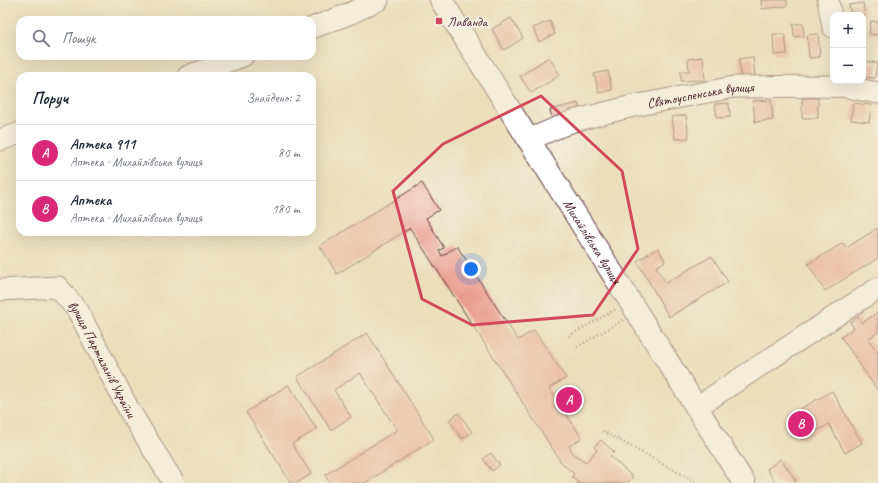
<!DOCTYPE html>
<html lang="uk">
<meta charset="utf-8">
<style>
:root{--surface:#fff;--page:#f6f6f7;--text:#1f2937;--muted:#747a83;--line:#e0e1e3;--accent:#db2777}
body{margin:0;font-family:Caveat,sans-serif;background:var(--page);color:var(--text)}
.controls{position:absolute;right:12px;top:12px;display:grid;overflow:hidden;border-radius:8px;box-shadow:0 4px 16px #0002}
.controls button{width:36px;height:36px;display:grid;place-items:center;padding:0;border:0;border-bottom:1px solid var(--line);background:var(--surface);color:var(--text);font:20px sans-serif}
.you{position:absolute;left:471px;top:269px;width:14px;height:14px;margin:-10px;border:3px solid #fff;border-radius:50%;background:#1a73e8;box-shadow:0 0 0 6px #1a73e833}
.badge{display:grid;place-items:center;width:26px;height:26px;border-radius:50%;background:var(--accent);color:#fff;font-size:13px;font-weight:700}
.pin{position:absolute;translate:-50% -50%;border:2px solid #fff;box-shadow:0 1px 4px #0006}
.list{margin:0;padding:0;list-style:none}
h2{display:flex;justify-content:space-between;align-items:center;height:52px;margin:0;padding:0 16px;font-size:17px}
h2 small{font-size:13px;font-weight:400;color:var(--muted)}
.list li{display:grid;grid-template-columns:26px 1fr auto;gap:12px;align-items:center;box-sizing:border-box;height:56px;padding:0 16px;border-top:1px solid var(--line)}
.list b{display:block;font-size:15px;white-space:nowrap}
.list p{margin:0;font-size:13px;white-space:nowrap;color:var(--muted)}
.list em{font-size:13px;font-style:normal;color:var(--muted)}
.icon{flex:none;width:22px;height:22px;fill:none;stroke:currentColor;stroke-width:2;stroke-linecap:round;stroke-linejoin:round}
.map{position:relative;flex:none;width:878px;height:483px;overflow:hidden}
.search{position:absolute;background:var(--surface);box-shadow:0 4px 16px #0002;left:16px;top:16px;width:300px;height:44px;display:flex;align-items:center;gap:10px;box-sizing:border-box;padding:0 14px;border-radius:12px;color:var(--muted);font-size:15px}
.panel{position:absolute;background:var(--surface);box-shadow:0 4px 16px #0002;left:16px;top:72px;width:300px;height:164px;border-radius:12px}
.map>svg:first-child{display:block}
.building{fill:#ea9d8f}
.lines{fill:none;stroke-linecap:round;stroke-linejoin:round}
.minor-casing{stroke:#623c41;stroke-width:23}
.major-casing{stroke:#623c41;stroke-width:24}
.path{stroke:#623c41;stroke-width:2.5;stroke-dasharray:1 3;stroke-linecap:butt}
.minor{stroke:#fff;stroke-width:21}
.major{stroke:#fff;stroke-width:22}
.marked{fill:none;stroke:#d1495b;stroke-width:3;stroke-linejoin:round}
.poi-dot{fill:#d1495b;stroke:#f7f3e8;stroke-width:1.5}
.labels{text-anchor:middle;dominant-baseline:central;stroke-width:3.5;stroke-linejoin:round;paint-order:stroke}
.poi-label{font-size:14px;fill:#4a1f2b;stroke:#f7f3e8;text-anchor:start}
.street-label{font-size:14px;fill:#4a1f2b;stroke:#f7f3e8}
</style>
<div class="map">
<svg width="878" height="483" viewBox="0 0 878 483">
<rect width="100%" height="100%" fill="#f7f3e8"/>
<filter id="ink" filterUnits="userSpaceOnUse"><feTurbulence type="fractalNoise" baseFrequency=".025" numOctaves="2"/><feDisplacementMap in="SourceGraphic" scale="8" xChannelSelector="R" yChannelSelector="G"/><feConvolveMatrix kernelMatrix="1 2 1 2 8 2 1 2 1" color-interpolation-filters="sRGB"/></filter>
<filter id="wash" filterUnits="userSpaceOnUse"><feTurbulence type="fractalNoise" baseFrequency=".012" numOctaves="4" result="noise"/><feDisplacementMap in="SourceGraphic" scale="16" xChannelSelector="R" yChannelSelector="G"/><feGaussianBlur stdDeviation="0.9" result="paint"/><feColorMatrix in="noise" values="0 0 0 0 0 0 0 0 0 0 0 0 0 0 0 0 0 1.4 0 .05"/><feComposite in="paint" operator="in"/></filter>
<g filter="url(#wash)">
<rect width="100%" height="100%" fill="#ebdebb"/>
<g id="blocks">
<path class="building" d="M761 0H787V6L762 9Z
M863 3 865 16 851 15 849 5Z
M511 18 523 38 504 50 492 29Z
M550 21 555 34 539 42 533 28Z
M871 21 878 22V35L869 34Z
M793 24H803L804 36 794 37Z
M773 34H785L787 54 774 55Z
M818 34 820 57 809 58 807 35Z
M549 57 560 75 531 93 520 76Z
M703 57 705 80 681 81V71H689L688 59Z
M753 57 755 76 741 78 739 59Z
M863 61 877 63 875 78 863 77Z
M608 71 612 90 599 93 594 74Z
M802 98H818V118H802Z
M771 100 773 120 755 122 753 101Z
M578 103 581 114 553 122 550 110Z
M729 103 730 117 717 118 715 104Z
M853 103 871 105 869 122 851 120Z
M686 115 689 138 675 139 672 117Z
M422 183 439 210 426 218 444 248 439 250 442 256 457 246 518 340 534 330 566 378 549 388 582 438 569 446 573 454 586 462 597 450 594 447 601 440 614 452 610 456 633 477 627 483H578L572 477 574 474 561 462 410 228 337 274 320 246Z
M878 228V258L825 291 808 264 843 243 846 248Z
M658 248 665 261 656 267 666 283 712 256 728 282 669 317 637 261Z
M878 312V332L868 339 878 353V391L841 337 854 328 850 322 858 317 862 323Z
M367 333 434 439 365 483H330L325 475 397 430 360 373 334 390 351 417 331 430 297 377Z
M288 385 317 429 292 444 311 474 297 483H291L246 412Z
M832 391 862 443 845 453 829 424 802 440 788 416Z
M459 413 472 432 462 439 449 420Z
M491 453 500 465 492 471 483 459Z
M781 459 796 481 793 483H776L767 469Z"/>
</g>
</g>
<g filter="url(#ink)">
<use href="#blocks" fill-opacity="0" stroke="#623c41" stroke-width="1"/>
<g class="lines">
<defs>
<g id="minor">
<path d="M828 0 833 27"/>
<path d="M312 28 351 13 378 0"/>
<path d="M188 76 243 56"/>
<path d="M0 140 20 133"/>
<path id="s1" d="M528 140 573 121 633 106 734 87 841 86 878 93"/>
<path id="s2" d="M0 290 58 287 78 311 129 410 174 483"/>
<path d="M697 407 878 288"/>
</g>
<g id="major">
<path id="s3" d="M441 0 744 483"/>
</g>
</defs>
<use href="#minor" class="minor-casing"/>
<use href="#major" class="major-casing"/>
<path class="path" d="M569 336 616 309
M577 347 623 320
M603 431 697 483"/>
<use href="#minor" class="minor"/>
<use href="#major" class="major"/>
</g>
</g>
<path d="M0 0H878V483H0ZM541 96 622 171 638 249 593 315 472 325 422 299 393 191 443 144Z" fill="#ebdebb" fill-opacity=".55" fill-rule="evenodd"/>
<path class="marked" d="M541 96 622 171 638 249 593 315 472 325 422 299 393 191 443 144Z"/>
<rect class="poi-dot" x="435" y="17" width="8" height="8" rx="2"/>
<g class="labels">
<g class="poi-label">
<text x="447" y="21">Лаванда</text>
</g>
<g class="street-label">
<text stroke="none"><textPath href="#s1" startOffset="179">Святоуспенська вулиця</textPath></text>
<text stroke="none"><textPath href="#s3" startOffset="285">Михайлівська вулиця</textPath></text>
<text stroke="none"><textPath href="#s2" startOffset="143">вулиця Партизанів України</textPath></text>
</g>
</g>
</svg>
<div class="controls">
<button>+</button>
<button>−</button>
</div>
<div class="you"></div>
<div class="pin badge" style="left:569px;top:400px">A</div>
<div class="pin badge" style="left:801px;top:424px">B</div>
<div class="search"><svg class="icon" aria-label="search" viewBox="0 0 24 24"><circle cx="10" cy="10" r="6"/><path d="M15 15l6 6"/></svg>Пошук</div>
<section class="panel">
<h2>Поруч<small>Знайдено: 2</small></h2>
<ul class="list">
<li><span class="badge">A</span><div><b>Аптека 911</b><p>Аптека · Михайлівська вулиця</p></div><em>80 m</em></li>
<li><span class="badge">B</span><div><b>Аптека</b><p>Аптека · Михайлівська вулиця</p></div><em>180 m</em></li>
</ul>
</section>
</div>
